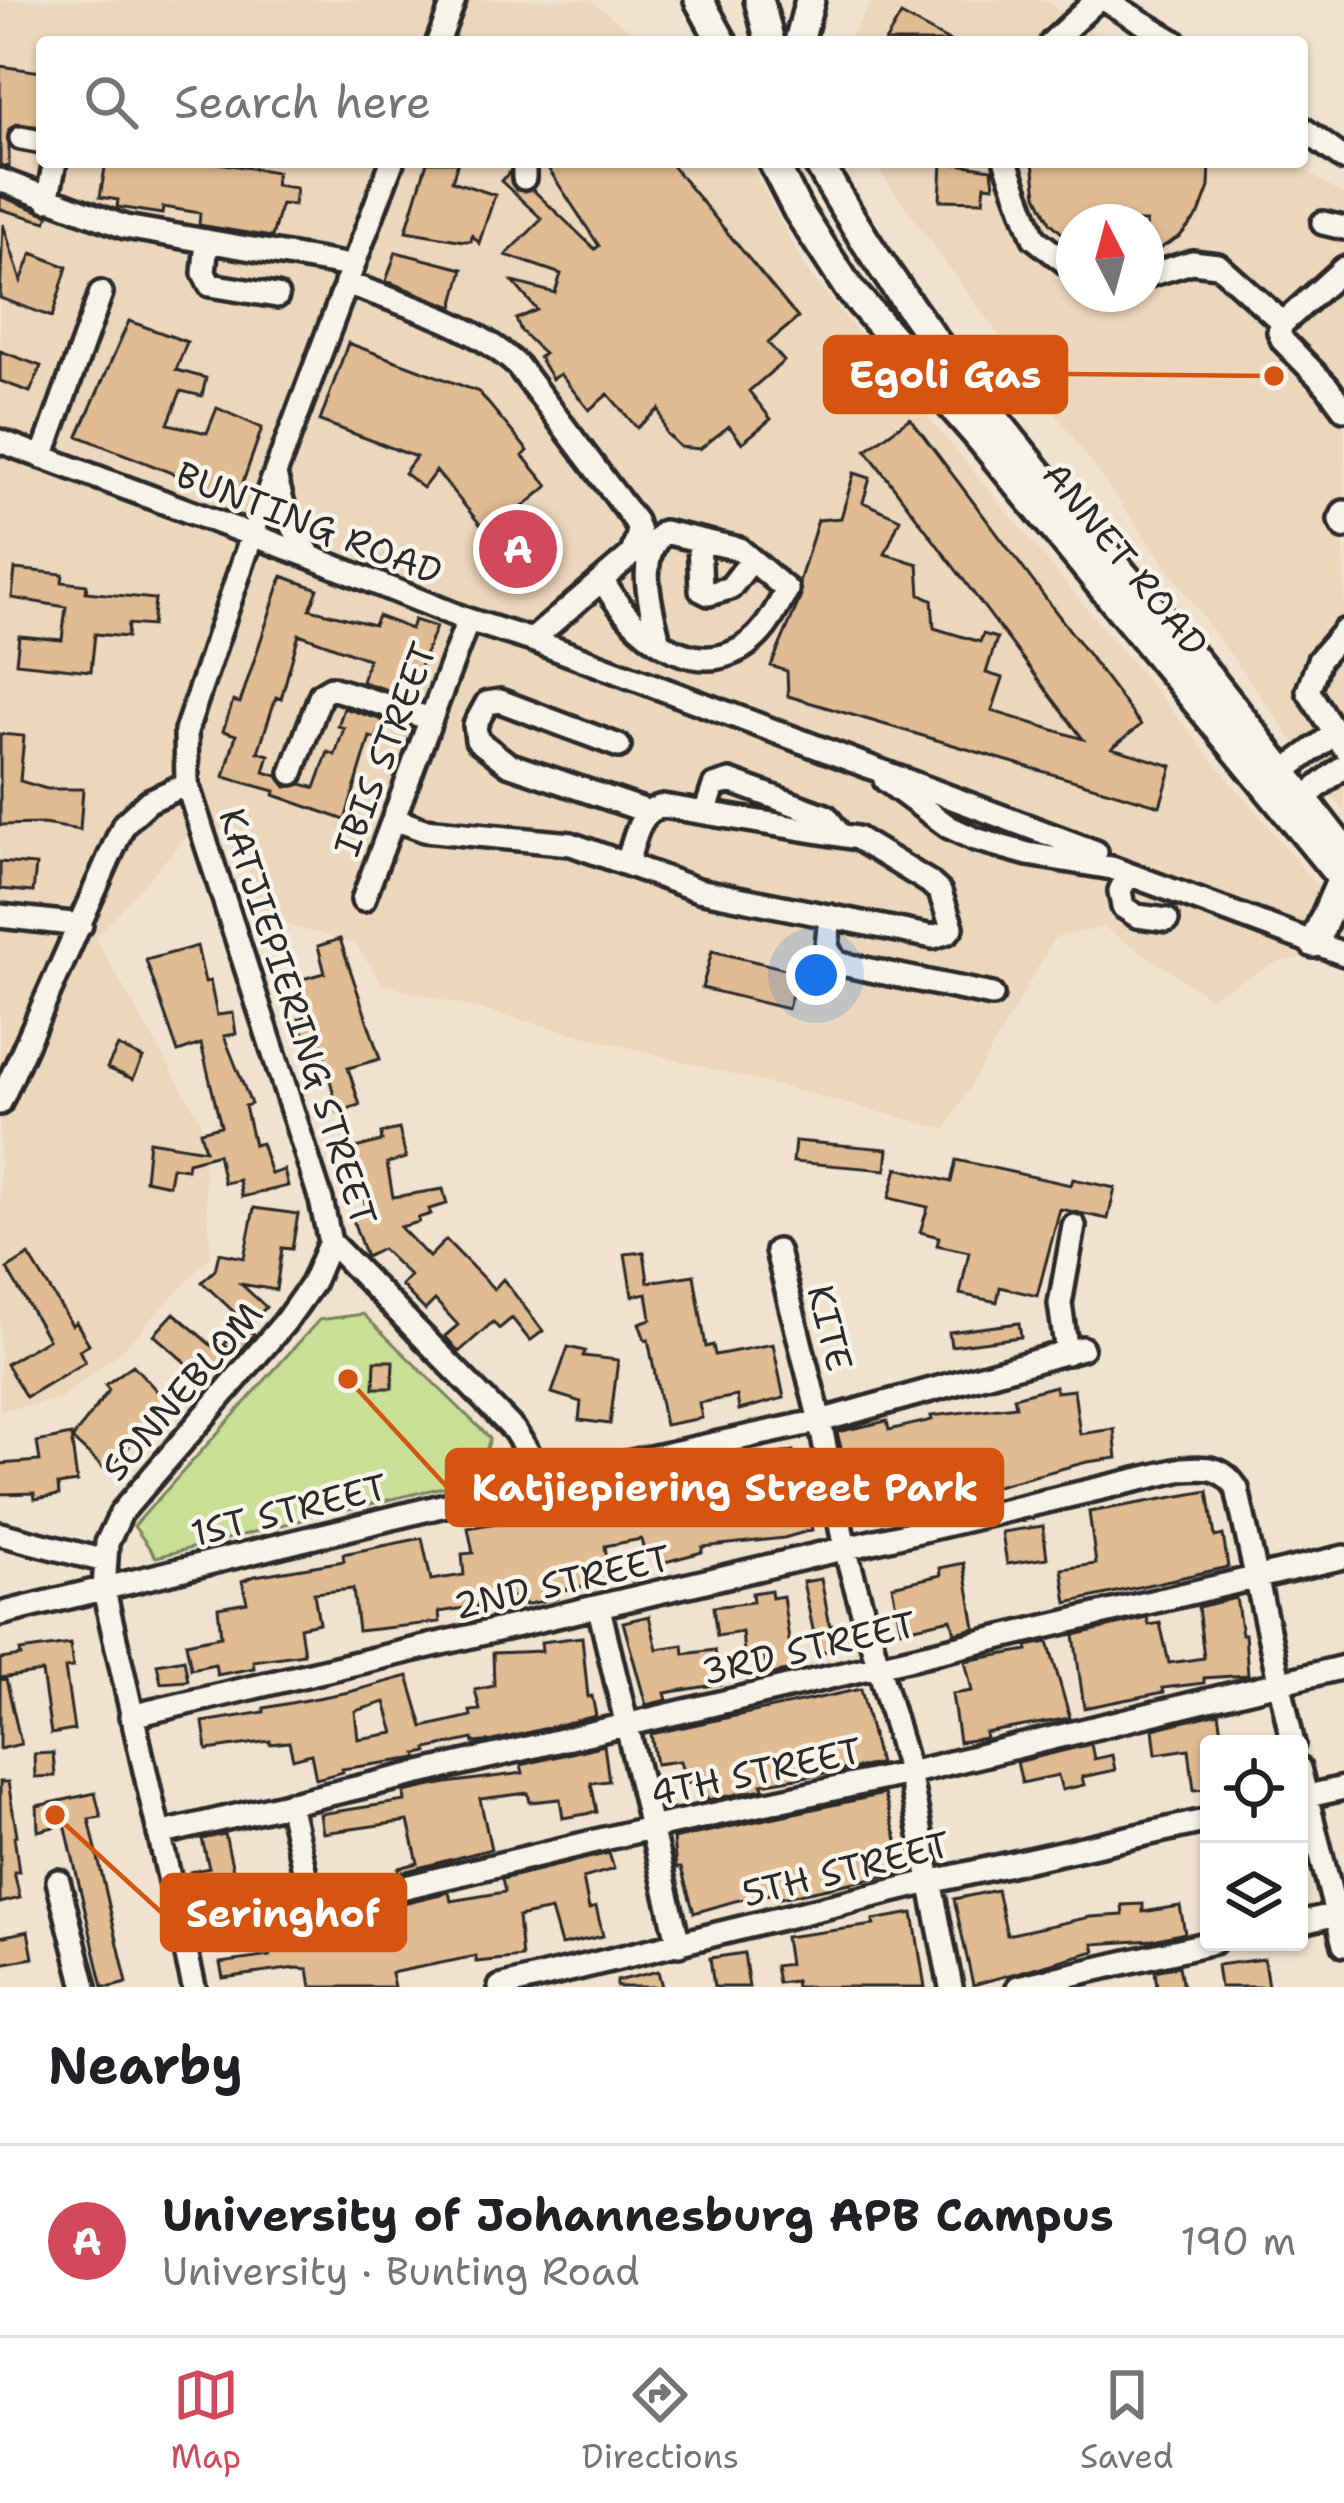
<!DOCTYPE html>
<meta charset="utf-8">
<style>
:root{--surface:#fff;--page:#f6f6f6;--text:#202124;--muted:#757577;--line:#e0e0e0;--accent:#d1495b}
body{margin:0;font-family:"Shantell Sans",sans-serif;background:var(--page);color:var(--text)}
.controls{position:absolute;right:36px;bottom:36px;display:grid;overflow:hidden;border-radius:12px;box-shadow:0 3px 9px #0004}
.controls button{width:108px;height:108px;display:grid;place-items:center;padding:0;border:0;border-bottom:3px solid var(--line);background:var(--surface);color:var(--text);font:60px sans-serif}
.compass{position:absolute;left:1056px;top:204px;width:108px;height:108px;border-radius:50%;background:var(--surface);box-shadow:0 3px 9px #0004;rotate:354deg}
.you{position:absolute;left:816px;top:975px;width:42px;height:42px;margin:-30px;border:9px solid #fff;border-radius:50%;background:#1a73e8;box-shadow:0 0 0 18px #1a73e833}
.badge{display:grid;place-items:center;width:78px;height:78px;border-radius:50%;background:var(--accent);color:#fff;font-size:39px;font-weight:700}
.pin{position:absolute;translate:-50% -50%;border:6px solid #fff;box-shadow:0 3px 12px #0006}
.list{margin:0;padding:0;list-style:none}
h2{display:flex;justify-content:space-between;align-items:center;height:156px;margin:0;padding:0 48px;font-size:51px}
h2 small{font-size:39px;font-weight:400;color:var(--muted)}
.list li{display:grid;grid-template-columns:78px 1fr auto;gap:36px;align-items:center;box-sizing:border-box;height:192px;padding:0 48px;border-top:3px solid var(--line)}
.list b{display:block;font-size:45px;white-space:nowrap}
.list p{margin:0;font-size:39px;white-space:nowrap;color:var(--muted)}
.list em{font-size:39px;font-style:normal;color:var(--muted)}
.icon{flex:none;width:66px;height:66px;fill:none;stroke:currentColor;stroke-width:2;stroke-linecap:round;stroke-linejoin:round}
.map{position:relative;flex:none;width:1344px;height:1987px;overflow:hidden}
.search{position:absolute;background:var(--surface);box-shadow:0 3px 9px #0004;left:36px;right:36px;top:36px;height:132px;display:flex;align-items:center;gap:30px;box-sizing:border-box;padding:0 42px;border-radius:12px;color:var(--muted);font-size:45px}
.sheet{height:348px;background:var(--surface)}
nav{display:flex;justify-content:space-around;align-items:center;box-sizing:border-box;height:168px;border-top:3px solid var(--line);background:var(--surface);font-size:33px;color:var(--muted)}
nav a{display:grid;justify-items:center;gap:6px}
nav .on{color:var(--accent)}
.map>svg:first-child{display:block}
.built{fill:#ecd6bc;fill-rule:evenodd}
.green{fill:#c8df95;stroke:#7a8560;stroke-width:3}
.building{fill:#e1bb92;stroke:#2b2b2b;stroke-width:3;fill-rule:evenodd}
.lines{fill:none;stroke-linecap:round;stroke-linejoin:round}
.minor-casing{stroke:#2b2b2b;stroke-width:30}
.major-casing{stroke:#2b2b2b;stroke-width:36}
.minor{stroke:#f7f3e8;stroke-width:21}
.major{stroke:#f7f3e8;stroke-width:27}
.labels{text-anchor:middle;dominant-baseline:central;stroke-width:9;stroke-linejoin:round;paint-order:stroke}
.street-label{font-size:36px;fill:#2b2b2b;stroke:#f7f3e8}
.leader{fill:none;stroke:#d5540f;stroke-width:4.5}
.callout-dot{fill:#d5540f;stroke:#f7f3e8;stroke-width:4.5}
.callout{fill:#d5540f;stroke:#d5540f;stroke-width:4.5}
.callout-label{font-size:39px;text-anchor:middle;font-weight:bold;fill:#fff}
</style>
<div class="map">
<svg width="1344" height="1987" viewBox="0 0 1344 1987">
<rect width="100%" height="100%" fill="#f0e2ce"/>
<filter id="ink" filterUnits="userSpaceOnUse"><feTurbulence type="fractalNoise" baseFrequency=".00833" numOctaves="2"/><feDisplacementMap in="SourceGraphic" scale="24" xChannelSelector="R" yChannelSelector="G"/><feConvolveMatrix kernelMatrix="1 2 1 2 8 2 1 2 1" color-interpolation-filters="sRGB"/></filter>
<g filter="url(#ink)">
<path class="built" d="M0 0H591L643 42H42V162H749L806 270 1344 918V949L1275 963 1209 997 1104 927 1055 937 946 1129 382 984 356 944 261 918 239 827 188 835 95 938 200 1120 211 1256 119 1353 58 1400 0 1410Z
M873 0H1044L1108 42H847Z
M873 162H1292L1344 196V811ZM1074 222H1146V294H1074Z"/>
<path class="green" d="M363 1314 490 1438 478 1479 336 1512 323 1506 305 1519 156 1557 134 1526 319 1320Z"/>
<path class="building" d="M901 15 951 42H885Z
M0 66 42 72V127L17 124 9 129V167L0 165Z
M106 162H211L277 172 275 185 296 188 294 205 281 204 272 237 199 225 200 213 163 207 162 214 117 207 118 200 100 197Z
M427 162H458L452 181 495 195 479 243 472 235 471 241H464L406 231Z
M544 162H669L798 318 768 343 784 361 749 391 771 419 742 443 729 426 700 449 680 447 666 433 659 409 637 428 608 394 589 410 560 374 552 379 539 357 544 354 521 331 516 319 537 310 513 282 555 293 561 274 506 255 542 219 501 181 509 173 516 190H533L595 249 599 246Z
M942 162 992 169 994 186 985 185 983 201 940 200Z
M1033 162H1210L1209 187 1199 214 1180 236 1146 257V222H1074V244L1050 222 1037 195Z
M0 196 49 215 46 222 0 209Z
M3 224 21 281 32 253 67 267 52 317 0 298Z
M396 252 463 269 453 307 386 281Z
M129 321 187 342 176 370 206 378 202 396 181 391 168 424 207 433 217 408 262 428 237 499 78 436Z
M348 343 479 392 528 451 523 456 548 486 489 535 436 471 423 488 404 473 416 457 320 421Z
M0 351 41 366 30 392 0 381Z
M910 418 1141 725 1112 748 1172 766 1160 806 788 696 787 671 771 666 801 596 799 582 818 520 841 518 854 473 870 478 863 502 900 519 885 554 918 564 920 595 932 599 934 628 980 642 983 634 997 638 986 673 1003 678 992 711 1083 739 866 450Z
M15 569 63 574 62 582 87 585 86 592 155 599 152 626 128 624 127 637 95 634 91 671 16 663 19 636 62 640 66 607 12 598Z
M282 576 318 589 310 609 374 625 378 616 411 629 414 620 436 627 417 674 398 667 391 691 362 682 368 659 299 634 281 699 276 697 258 752 269 755 264 772 278 776 286 787 302 784 315 788 328 752 335 755 344 728 338 726 344 708 383 720 376 739 370 737 345 820 274 795 275 791 224 777 236 735 223 731 233 701 240 703Z
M0 734 24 736 20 781 47 789H83L80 830 43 824 0 825Z
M0 862 36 865 33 892 0 889Z
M340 939 380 1059 348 1068 360 1105 338 1112 320 1039 307 1043 299 1019 307 1016 298 980 325 973 318 946Z
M197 946 205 982 210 981 217 1015 233 1013 236 1034 224 1036 251 1104 245 1106 254 1145 261 1143 271 1174 284 1170 288 1186 242 1197 239 1180 224 1183 218 1154 188 1162 187 1169 172 1167 169 1185 145 1180 149 1141 205 1150 200 1131 221 1126 201 1044 178 1052 146 960Z
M712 951 798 972 788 1009 702 988Z
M118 1046 143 1058 133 1079 107 1068Z
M399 1129 406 1158 387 1163 393 1197 443 1189 447 1204 429 1209 431 1214 418 1218 419 1222 400 1227 429 1257 446 1240 494 1289 503 1279 543 1331 530 1341 512 1318 499 1329 493 1322 459 1352 445 1336 458 1325 435 1300 425 1310 401 1285 410 1276 382 1249 366 1257 352 1218 367 1214 355 1148 382 1141 381 1133Z
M795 1141 888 1149 886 1170 793 1162Z
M956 1160 1071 1185 1073 1179 1115 1188 1108 1219 1060 1209 1037 1296 1000 1287 997 1302 960 1294 969 1252 937 1245 939 1237 920 1232 928 1207 889 1198 897 1168 951 1182Z
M254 1208 298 1214 292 1249 282 1248 276 1290 241 1284 266 1307 249 1326 202 1282 215 1270 219 1253 244 1258Z
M644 1252 648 1282 694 1275 706 1347 713 1345 715 1355 773 1344 784 1398 739 1410 737 1396 699 1403 702 1418 665 1425 648 1339 645 1340 639 1323 651 1319 647 1293 632 1296 625 1254Z
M29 1255 72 1325 76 1322 89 1344 79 1350 85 1362 26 1397 6 1364 48 1339 7 1269Z
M174 1313 227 1359 212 1376 200 1365 195 1371 154 1335Z
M1019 1323 1021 1337 951 1346 949 1332Z
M240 1324 254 1334 237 1355 224 1345Z
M568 1347 585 1351 583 1356 618 1360 610 1424 579 1420 581 1402 552 1393Z
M375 1361H393L392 1388H374Z
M133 1365 168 1403 159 1413 168 1428 155 1436 148 1425 107 1471 72 1439 109 1390 105 1385Z
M1055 1386 1056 1392 1074 1390 1080 1434 1114 1429 1117 1458 1087 1462 959 1496 864 1511 860 1478 854 1479 849 1455 843 1456 837 1432 887 1421 889 1430 932 1420 931 1416 1016 1406 1014 1397Z
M71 1435 77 1482 58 1485 59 1495 35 1499 34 1493 0 1494V1464L40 1461 37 1442Z
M793 1451 812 1530 784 1538 702 1547V1552L658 1564 654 1549 644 1551 641 1539 605 1546 610 1582 556 1591 557 1598 525 1605 523 1596 478 1602V1606L439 1612 440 1622 358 1631 353 1589 314 1593 319 1623 300 1627 304 1654 253 1661 254 1668 217 1675 215 1664 191 1669 186 1643 221 1636 218 1607 247 1602 242 1581 255 1576 344 1561 343 1554 422 1538 431 1580 464 1575 462 1554 473 1553 468 1528 525 1518 524 1514 546 1509 547 1515 584 1508 583 1500 637 1486 677 1482 723 1469 722 1465Z
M1208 1491 1215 1537 1223 1535 1228 1567 1067 1603 1062 1569 1096 1564 1089 1512Z
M1043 1526 1047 1558 1007 1564 1002 1532Z
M964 1563 975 1628 955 1633 951 1619 901 1630 892 1586 941 1575 940 1568Z
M821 1579 830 1626 842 1623 847 1647 818 1653 803 1582Z
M771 1590 772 1598 783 1596 793 1670 767 1675 764 1652 744 1654 742 1632 717 1636 713 1607 753 1602 752 1593Z
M1236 1598 1242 1634H1245L1248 1675 1204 1678V1683L1163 1688 1164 1692 1084 1708 1074 1635 1147 1618 1149 1625 1160 1623 1169 1663 1204 1658 1198 1607Z
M649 1616 657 1649 683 1645 684 1654 715 1650 720 1684 665 1693 667 1700 646 1705 623 1622Z
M582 1637 588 1697 592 1696 596 1716 493 1741 474 1743 473 1739 427 1749 428 1752 417 1754 418 1758 342 1769 343 1772 316 1779 311 1754 293 1759 289 1742 270 1744V1741L207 1750 203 1722 264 1712V1708L349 1692 408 1676 423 1727 471 1716 470 1711 480 1710 475 1690 494 1686 493 1653 542 1651 541 1642ZM385 1702 394 1733 358 1739 355 1711Z
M1048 1642 1070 1718 985 1733 986 1738 959 1742 952 1694 972 1691 965 1661 1028 1650 1027 1646Z
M70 1644 73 1667 65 1668 74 1730 51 1734 42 1672 0 1678V1659L21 1656 20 1651Z
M184 1659 188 1681 161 1683 157 1664Z
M6 1679 21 1744 0 1749V1680Z
M861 1689 879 1764 762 1784 763 1789 708 1800 702 1780 686 1784 680 1761 656 1764 651 1734Z
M1219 1713 1224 1744H1209V1789L1194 1790 1189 1749 1156 1754 1153 1729Z
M1091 1744 1094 1759 1112 1755 1115 1770 1082 1777 1084 1785 1062 1790 1058 1775 1022 1783 1017 1762Z
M604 1745 609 1781 591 1783 597 1812 563 1818 560 1799 530 1802 528 1793 480 1799 491 1849 399 1873 398 1868 418 1863 408 1821 323 1833 320 1814 405 1801 404 1792 447 1783 523 1773 521 1765Z
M53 1753 55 1776 35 1777 34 1754Z
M0 1782H8L17 1835 14 1836 19 1872H14L20 1898 0 1903Z
M95 1793 101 1817 89 1819 127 1983 111 1987H103L65 1824 38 1831 37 1806Z
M884 1794 906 1871 776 1899 775 1893 735 1901 694 1913 681 1868H676L673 1839Z
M225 1834 237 1888 227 1890 232 1913 201 1921 190 1872 209 1868 202 1839Z
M609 1853 614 1869 583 1878 589 1909 596 1907 603 1936 561 1945 551 1910 518 1917 522 1957 476 1962V1956L391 1973 394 1987H311L308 1969 296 1968 223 1978 220 1963 270 1956 267 1936 449 1892 451 1901 505 1892 502 1879Z
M997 1890 1007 1935 1090 1917 1123 1915 1122 1905 1143 1904V1912L1180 1906 1185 1933 1153 1940 1093 1944 1095 1951 973 1985 954 1899Z
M913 1913 925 1987H796L795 1981 778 1983 775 1966 789 1964 785 1937 874 1925 873 1920Z
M28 1931 33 1958 0 1964V1937Z
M744 1953 749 1987H714L710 1958Z
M1264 1959 1268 1987H1220L1217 1965Z
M1179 1966 1183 1987H1157L1155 1971Z
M658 1971 662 1987H617V1981Z"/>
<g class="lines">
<defs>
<path id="minor" d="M1105 0 1175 42
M438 42 454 0
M1052 42 1097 0
M1302 128 1344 159
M21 138 42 142
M392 162 252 535 186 731 187 784 321 1200 330 1242 514 1430 531 1457 535 1483
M524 162V178
M1006 162 1034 238 1074 269
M0 180 125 227 351 266
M47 200 55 162
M1323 223 1344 228
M207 241 204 273 210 285 277 296
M1344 268 1283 323 1279 332 1283 341 1327 386 1344 409
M1146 276 1192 262 1218 265 1283 323
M346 283C405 305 471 322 518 366L635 521 639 532 632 554 532 640
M0 441 311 557 468 620 532 640 1096 852
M42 457 101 293
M275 475 286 515 311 557
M1344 512 1340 520 1344 527
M699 540 701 590 709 594 730 588 751 561
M603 580C623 621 680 675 732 653 760 642 774 615 787 590L739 549 664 532C634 559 652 609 659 642
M1344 631 1319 660 1308 691 1344 747
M619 746 500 701 487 703 475 725 477 740 508 764 646 811
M1283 772 1334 734
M292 773 321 694 331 688 431 719
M885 780 949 827 975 839 1028 854 1112 868 1344 954
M1303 799 1344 766
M706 810 714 786 730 781 826 816 840 835
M394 819 424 830 571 844 698 890 933 937 948 932 952 927 940 892 929 882 857 838 663 806C637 811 634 842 627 864
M1128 874 1120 891 1123 907 1137 916 1167 920
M363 900 468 620
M0 916 81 925
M830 916 827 947 836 963 992 995
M0 1103 124 824 149 801 187 784
M777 1251 820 1421 845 1549 909 1773 951 1987
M1067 1353 1060 1304 1074 1226
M0 1534 105 1561
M599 1608 679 1945
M0 1614 535 1483 820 1421 1082 1348
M131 1716 1183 1469C1206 1467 1223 1466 1237 1489L1293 1744
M1299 1768 1344 1945
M1299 1798 1344 1788
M289 1803 313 1909
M159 1834 1344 1557
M58 1881 85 1987
M1299 1923 1337 1914
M182 1941 650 1828 909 1773 1344 1667
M194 1987 104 1590 107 1543 121 1513 285 1322 312 1284 330 1242
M500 1987 929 1882 1209 1820
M1018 1987 1214 1942"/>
<path id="major" d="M699 0 722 42
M759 0 770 42
M799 42 810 0
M773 162 798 211 849 289 975 432 1344 881
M818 162C918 343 1067 505 1198 664 1248 725 1295 789 1344 851
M1314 943 1342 879"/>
</defs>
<use href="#minor" class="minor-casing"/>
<use href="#major" class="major-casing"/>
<use href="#minor" class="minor"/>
<use href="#major" class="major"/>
</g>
</g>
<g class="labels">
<g class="street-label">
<text transform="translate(309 523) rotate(21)">BUNTING ROAD</text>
<text transform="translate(1125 559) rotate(51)">ANNET ROAD</text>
<text transform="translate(385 749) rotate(-69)">IBIS STREET</text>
<text transform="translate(298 1017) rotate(72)">KATJIEPIERING STREET</text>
<text transform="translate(830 1328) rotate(76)">KITE</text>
<text transform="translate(182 1391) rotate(-49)">SONNEBLOM</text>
<text transform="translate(289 1510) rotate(-14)">1ST STREET</text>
<text transform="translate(562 1582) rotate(-13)">2ND STREET</text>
<text transform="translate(809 1648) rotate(-13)">3RD STREET</text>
<text transform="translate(756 1772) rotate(-12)">4TH STREET</text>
<text transform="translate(846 1869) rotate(-14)">5TH STREET</text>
</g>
</g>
<path class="leader" d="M1274 376L1066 374M348 1379L447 1487M55 1815L162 1913"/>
<g class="callout-dot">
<circle cx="1274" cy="376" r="12"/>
<circle cx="348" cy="1379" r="12"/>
<circle cx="55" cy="1815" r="12"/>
</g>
<g class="callout">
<rect x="825" y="337" width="241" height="75" rx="12"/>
<rect x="447" y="1450" width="555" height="75" rx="12"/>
<rect x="162" y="1875" width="243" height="75" rx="12"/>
</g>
<g class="callout-label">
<text x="945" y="388">Egoli Gas</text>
<text x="725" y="1501">Katjiepiering Street Park</text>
<text x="283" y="1927">Seringhof</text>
</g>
</svg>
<div class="controls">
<button><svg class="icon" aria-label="locate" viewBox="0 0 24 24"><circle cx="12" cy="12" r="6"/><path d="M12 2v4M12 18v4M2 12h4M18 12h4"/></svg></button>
<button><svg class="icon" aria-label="layers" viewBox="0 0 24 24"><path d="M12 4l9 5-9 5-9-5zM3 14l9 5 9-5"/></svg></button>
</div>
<svg class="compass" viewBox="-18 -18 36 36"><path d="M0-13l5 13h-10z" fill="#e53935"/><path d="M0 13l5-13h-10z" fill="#757577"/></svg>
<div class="you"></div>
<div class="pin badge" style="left:518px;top:549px">A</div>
<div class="search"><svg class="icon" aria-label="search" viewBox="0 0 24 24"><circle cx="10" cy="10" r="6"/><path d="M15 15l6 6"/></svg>Search here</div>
</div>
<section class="sheet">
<h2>Nearby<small></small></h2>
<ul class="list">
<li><span class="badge">A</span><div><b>University of Johannesburg APB Campus</b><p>University · Bunting Road</p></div><em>190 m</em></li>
</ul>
</section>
<nav>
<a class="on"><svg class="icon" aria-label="map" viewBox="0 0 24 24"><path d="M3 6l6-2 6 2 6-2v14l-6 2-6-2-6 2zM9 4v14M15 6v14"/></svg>Map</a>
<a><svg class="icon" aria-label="directions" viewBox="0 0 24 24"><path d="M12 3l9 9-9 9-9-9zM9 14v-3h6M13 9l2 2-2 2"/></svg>Directions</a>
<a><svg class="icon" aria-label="saved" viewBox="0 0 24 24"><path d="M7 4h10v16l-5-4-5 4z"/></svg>Saved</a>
</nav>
